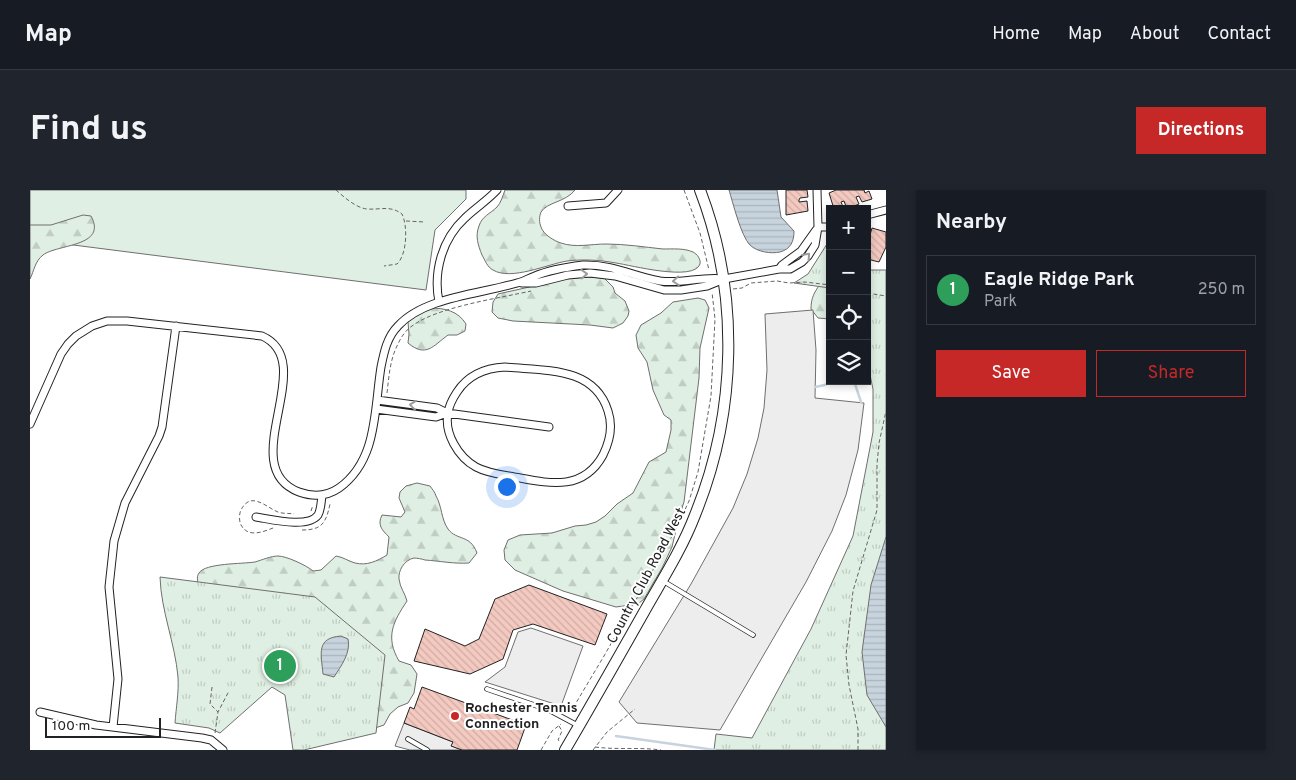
<!DOCTYPE html>
<meta charset="utf-8">
<style>
:root{--surface:#171b24;--page:#20242c;--text:#f1f3f6;--muted:#9ea1a6;--line:#363941;--accent:#c62828}
body{margin:0;font-family:Overpass,sans-serif;background:var(--page);color:var(--text)}
.controls{position:absolute;right:15px;top:15px;display:grid;overflow:hidden;border-radius:0px;box-shadow:0 2px 8px #0003}
.controls button{width:45px;height:45px;display:grid;place-items:center;padding:0;border:0;border-bottom:1px solid var(--line);background:var(--surface);color:var(--text);font:25px sans-serif}
.scale{position:absolute;left:15px;bottom:12px;width:116px;box-sizing:border-box;padding-left:5px;border:2px solid #222;border-top:0;font-size:14px;line-height:18px;white-space:nowrap;color:#222;-webkit-text-stroke:4px #fff;paint-order:stroke}
.you{position:absolute;left:476px;top:296px;width:18px;height:18px;margin:-12px;border:4px solid #fff;border-radius:50%;background:#1a73e8;box-shadow:0 0 0 8px #1a73e833}
.badge{display:grid;place-items:center;width:32px;height:32px;border-radius:50%;background:var(--accent);color:#fff;font-size:16px;font-weight:700}
.pin{position:absolute;translate:-50% -50%;border:2px solid #fff;box-shadow:0 1px 5px #0006}
.list{margin:0;padding:0;list-style:none}
h2{display:flex;justify-content:space-between;align-items:center;height:65px;margin:0;padding:0 20px;font-size:21px}
h2 small{font-size:16px;font-weight:400;color:var(--muted)}
.list li{display:grid;grid-template-columns:32px 1fr auto;gap:15px;align-items:center;box-sizing:border-box;height:70px;margin:0 10px 10px;padding:0 10px;border:1px solid var(--line);border-radius:0px}
.list b{display:block;font-size:19px;white-space:nowrap}
.list p{margin:0;font-size:16px;white-space:nowrap;color:var(--muted)}
.list em{font-size:16px;font-style:normal;color:var(--muted)}
.actions{display:flex;gap:10px;padding:15px 20px}
.actions a{flex:1;padding:11px 0;border:1px solid var(--accent);border-radius:0px;text-align:center;font-size:18px;color:var(--accent)}
.actions .main{background:var(--accent);color:#fff}
.icon{flex:none;width:28px;height:28px;fill:none;stroke:currentColor;stroke-width:2;stroke-linecap:round;stroke-linejoin:round}
.map{position:relative;flex:none;width:856px;height:560px;overflow:hidden;border-radius:0px}
header{display:flex;align-items:center;gap:30px;box-sizing:border-box;height:70px;padding:0 25px;background:var(--surface);border-bottom:1px solid var(--line)}
header strong{font-size:24px}
nav{display:flex;gap:28px;margin-inline-start:auto;font-size:18px}
.intro{display:flex;align-items:center;justify-content:space-between;box-sizing:border-box;height:120px;padding:0 30px}
h1{margin:0;font-size:35px}
.button{padding:12px 22px;border-radius:0px;background:var(--accent);color:#fff;font-size:18px;font-weight:700}
main{display:flex;gap:30px;padding:0 30px}
aside{flex:1;background:var(--surface);border-radius:0px;box-shadow:0 2px 8px #0003}
.map>svg:first-child{display:block}
.green{fill:#e0efe3;stroke:#6f6f6f}
.forest{fill:url(#forest-firs);stroke:#6f6f6f}
.park{fill:url(#park-tufts);stroke:#6f6f6f}
.parking{fill:#ededed;stroke:#6f6f6f}
.water{fill:url(#water-rules);stroke:#6f6f6f}
.lines{fill:none;stroke-linecap:round;stroke-linejoin:round}
.stream{stroke:#c7d3dd;stroke-width:2.5}
.building{fill:url(#building-back-hatch);stroke:#222}
.service-casing{stroke:#222;stroke-width:5.5}
.minor-casing{stroke:#222;stroke-width:9}
.secondary-casing{stroke:#222;stroke-width:12}
.path{stroke:#646464;stroke-width:1;stroke-dasharray:4 2.5;stroke-linecap:butt}
.service{stroke:#fff;stroke-width:4}
.minor{stroke:#fff;stroke-width:7}
.secondary{stroke:#fff;stroke-width:10}
.oneway{stroke:#9c9c9c}
.poi-dot{fill:#c62828;stroke:#fff;stroke-width:2}
.labels{text-anchor:middle;dominant-baseline:central;stroke-width:4;stroke-linejoin:round;paint-order:stroke}
.street-label{font-size:14px;fill:#222;stroke:#fff}
.poi-label{font-size:14px;font-weight:bold;fill:#222;stroke:#fff;text-anchor:start}
</style>
<header>
<strong>Map</strong>
<nav><a>Home</a><a>Map</a><a>About</a><a>Contact</a></nav>
</header>
<div class="intro"><h1>Find us</h1><a class="button">Directions</a></div>
<main>
<div class="map">
<svg width="856" height="560" viewBox="0 0 856 560">
<defs>
<pattern id="forest-firs" width="22" height="20" patternUnits="userSpaceOnUse" patternTransform="scale(1.25)"><rect width="22" height="20" fill="#e0efe3"/><path d="M5 1l3.5 6h-7zM16 11l3.5 6h-7z" fill="#c0cdc2"/></pattern>
<pattern id="park-tufts" width="24" height="20" patternUnits="userSpaceOnUse" patternTransform="scale(1.25)"><rect width="24" height="20" fill="#e0efe3"/><path d="M3 7l-1-3M5 7V3M7 7l1-3M15 17l-1-3M17 17v-4M19 17l1-3" fill="none" stroke="#c0cdc2"/></pattern>
<pattern id="water-rules" width="6" height="5" patternUnits="userSpaceOnUse" patternTransform="scale(1.25)"><rect width="6" height="5" fill="#c7d3dd"/><path d="M0 2.5h6" fill="none" stroke="#abb5bd"/></pattern>
<pattern id="building-back-hatch" width="6" height="6" patternUnits="userSpaceOnUse" patternTransform="scale(1.25)"><rect width="6" height="6" fill="#f3c9c0"/><path d="M-1 5l2 2M0 0l6 6M5-1l2 2" fill="none" stroke="#d0aca5"/></pattern>
</defs>
<rect width="100%" height="100%" fill="#fff"/>
<path class="green" d="M0 0H436V9L405 40 396 100 12 51 0 77Z"/>
<path class="forest" d="M475 0H545C536 12 517 12 511 22 509 27 509 32 511 37 513 44 524 51 531 53 545 58 561 54 576 54 595 54 614 57 633 59 643 59 654 58 663 62 667 64 671 69 670 74 664 92 600 75 586 73 570 70 553 69 537 71 518 74 481 91 463 80 457 77 455 70 452 65 448 55 445 46 449 36 452 26 460 24 467 17 471 13 473 5 475 0Z
M53 25 61 26C78 57 27 54 13 65 5 71 4 81 0 89V35H21Z
M556 87 574 88 583 97 585 103 595 111 599 121 598 126 593 133 583 138 560 135 483 131 468 128 462 122 463 112 468 104 535 89Z
M790 94H800V129L788 128 781 119C781 108 784 103 790 94Z
M668 108 675 110 679 118 670 158 669 188 654 312 649 327 642 357 632 378 614 409 608 414 586 417 533 401 485 380 475 370 474 360 478 350 490 345 522 343 545 336 556 335 566 332 575 326 587 314 603 303 619 272 636 262 641 240V230L634 225 623 200 617 172 608 158 606 145 611 135 631 123 643 112Z
M400 118C415 118 428 121 436 134L435 141 427 145H418C403 156 396 168 378 153L379 144 378 132 385 125Z
M387 293 400 296C402 299 405 302 406 306 412 316 411 329 418 339 427 351 440 344 447 363L439 373C424 374 410 371 395 370 392 369 387 368 384 368 374 370 368 381 369 389 370 398 375 403 377 411 363 432 355 447 369 471L381 475 387 484 384 503 378 513 368 517 360 524 354 535 345 538 169 398C168 393 166 387 169 383 175 373 212 374 225 372 232 370 241 366 248 366 256 366 276 375 283 381L291 380 306 366C313 367 318 371 325 373 337 376 347 371 357 365L359 347C352 340 347 335 352 325L371 327 375 322 369 308 370 302 376 296Z"/>
<path class="park" d="M797 54 800 55V98L764 93 778 84Z
M837 80H856V560H684L686 544 722 548 781 439 823 346 843 242V199L837 171Z
M130 387 285 407 355 465 346 543 274 560H263L255 505 242 497 190 543 179 538 145 533C146 518 149 502 148 487 145 453 131 421 130 387Z"/>
<path class="parking" d="M783 120 786 160 785 208 834 213 828 260 816 305 802 341 776 392 690 540 607 533 589 512 661 394 703 318 717 284 728 248 734 218 737 180 735 124Z
M501 438 553 456 531 516 455 492 475 477 488 442Z
M374 533 423 552 422 556 432 560H380L365 556Z"/>
<path class="water" d="M699 0H747L751 27 764 41C764 51 761 59 750 62 741 64 727 62 720 55 711 46 703 13 699 0Z
M856 347V537L837 505 832 462 841 395Z
M311 446 318 449C321 463 311 476 304 487L293 484C291 463 286 448 311 446Z"/>
<g class="lines">
<path class="stream" d="M824 191 831 212
M785 197 795 195 802 191
M586 546 685 560"/>
</g>
<path class="building" d="M756 0H777L778 7 770 8 769 10V12L777 11 778 21 756 25Z
M806 0H834L835 3 839 1 842 9 832 12 829 6 826 7 829 14 817 19 814 11 811 12 814 19H804L799 3Z
M842 38 856 42V57L849 72 837 69V46L838 44 840 45Z
M499 395 577 424 565 455 503 434 483 440 473 469 440 484 384 471 395 439 435 456 449 449 465 409Z
M392 497 496 535 487 560H432L421 556 423 552 374 533 380 517 384 519Z"/>
<g class="lines">
<defs>
<path id="service" d="M633 391 723 445
M457 499 519 520 547 535
M378 549 397 560"/>
<path id="minor" d="M538 16 576 13 588 0
M837 25 856 20
M788 37H800
M749 79 752 75 771 61 786 40
M492 93H506L538 85 560 83 585 86 634 100H651L677 96 694 89 749 79H760L772 72 778 66 785 55 788 37 787 0
M409 112C403 82 412 49 435 28 445 18 457 11 467 0
M475 177C514 181 564 176 578 221 583 236 580 251 573 265 554 300 522 294 490 288 475 285 459 284 446 277 428 267 414 243 418 223 419 215 423 208 427 202 438 185 455 178 475 177Z
M347 210 407 218 417 223 519 237
M346 219 406 227 417 223
M0 234 31 164 38 154 46 146 62 136 77 131H97L232 146C291 172 203 277 269 302 283 307 296 307 309 298 348 270 344 220 351 177 354 162 357 147 368 136 394 107 451 104 487 93 493 92 499 88 505 86 519 80 537 77 553 75 582 74 603 86 630 91 651 94 673 86 694 89
M226 327C240 329 278 339 288 325 291 320 291 312 292 306
M10 522 66 535 172 548 181 550 193 560
M83 537 88 489 79 397 84 351 95 313 129 246 132 237 146 136"/>
<path id="secondary" d="M535 560C562 514 588 468 614 422 632 390 652 359 665 325 707 222 710 104 670 0"/>
</defs>
<use href="#service" class="service-casing"/>
<use href="#minor" class="minor-casing"/>
<use href="#secondary" class="secondary-casing"/>
<path class="path" d="M306 0C314 7 326 18 337 19 351 20 360 15 372 24 378 36 377 65 367 74L354 76
M654 0 670 43 679 80
M376 31 395 32
M703 99 712 98 721 93 747 91 759 93 775 92 800 95
M837 103 856 106
M357 203C359 186 360 169 368 154 371 147 376 140 382 136 407 117 470 108 501 101
M281 321 283 315
M243 338C233 342 218 348 211 335 209 331 209 324 211 320 221 300 237 318 248 322 253 324 259 323 264 324
M272 340C292 340 296 333 300 314
M182 497 180 514 188 522
M540 523 574 466 645 341 659 311 668 282 681 206 685 129 682 102
M529 536 532 541 528 550 530 551
M185 543 188 522 199 501
M565 557C587 560 609 557 631 560
M511 560 522 541 531 534
M563 560 577 542 605 519
M828 560V539L819 495 816 465 823 401 847 320V274L849 253 856 221"/>
<use href="#service" class="service"/>
<use href="#minor" class="minor"/>
<use href="#secondary" class="secondary"/>
</g>
<defs><path id="oneway-chevron" d="M-2-3.5L2.5 0L-2 3.5" fill="none" stroke-width="1.6" stroke-linecap="round" stroke-linejoin="round" transform="scale(1.25)"/></defs>
<g class="oneway">
<use href="#oneway-chevron" transform="translate(777 66) rotate(-48)"/>
<use href="#oneway-chevron" transform="translate(554 84) rotate(-2)"/>
<use href="#oneway-chevron" transform="translate(646 91) rotate(176)"/>
<use href="#oneway-chevron" transform="translate(383 215) rotate(-173)"/>
</g>
<circle class="poi-dot" cx="425" cy="526" r="5"/>
<g class="labels">
<g class="street-label">
<text transform="translate(617 386) rotate(-62)">Country Club Road West</text>
</g>
<g class="poi-label">
<text x="435" y="518">Rochester Tennis<tspan x="435" dy="16">Connection</tspan></text>
</g>
</g>
</svg>
<div class="controls">
<button>+</button>
<button>−</button>
<button><svg class="icon" aria-label="locate" viewBox="0 0 24 24"><circle cx="12" cy="12" r="6"/><path d="M12 2v4M12 18v4M2 12h4M18 12h4"/></svg></button>
<button><svg class="icon" aria-label="layers" viewBox="0 0 24 24"><path d="M12 4l9 5-9 5-9-5zM3 14l9 5 9-5"/></svg></button>
</div>
<div class="scale">100 m</div>
<div class="you"></div>
<div class="pin badge" style="left:250px;top:476px;background:#2e9e5b">1</div>
</div>
<aside>
<h2>Nearby<small></small></h2>
<ul class="list">
<li><span class="badge" style="background:#2e9e5b">1</span><div><b>Eagle Ridge Park</b><p>Park</p></div><em>250 m</em></li>
</ul>
<div class="actions"><a class="main">Save</a><a>Share</a></div>
</aside>
</main>
